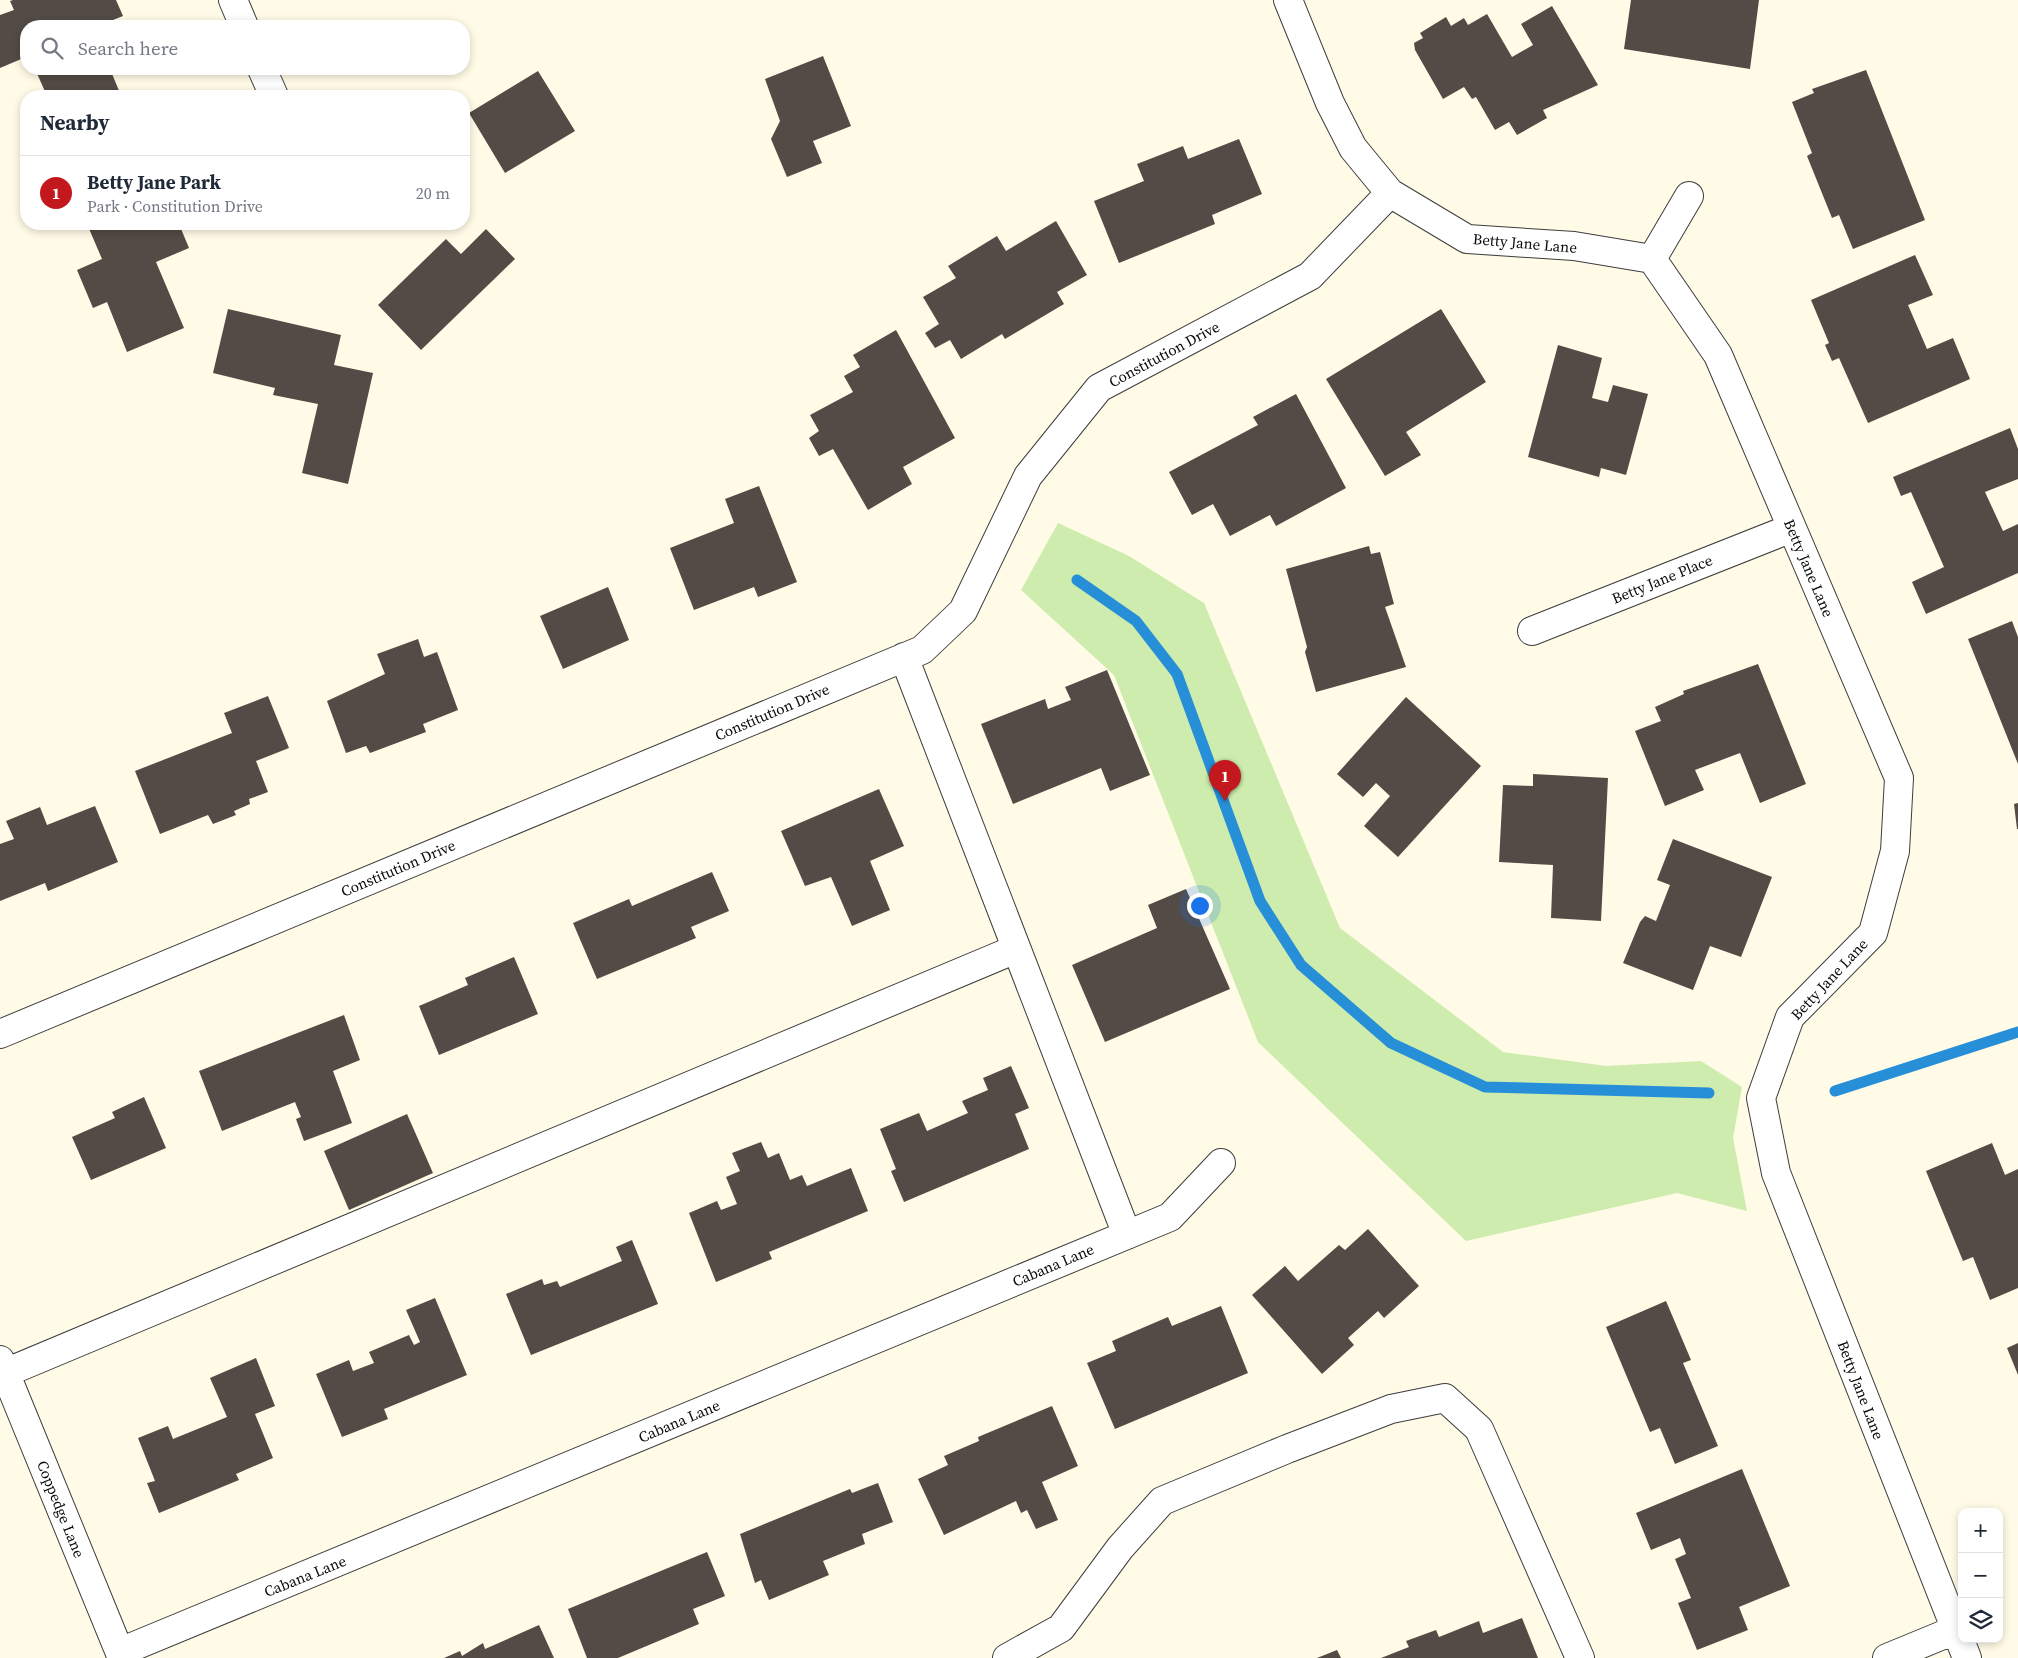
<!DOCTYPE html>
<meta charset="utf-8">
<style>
:root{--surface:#fff;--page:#f2f2f3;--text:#1f2937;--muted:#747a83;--line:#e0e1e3;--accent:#c3181d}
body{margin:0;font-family:"Source Serif 4",serif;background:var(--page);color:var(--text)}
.controls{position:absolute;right:15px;bottom:15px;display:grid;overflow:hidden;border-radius:10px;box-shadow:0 2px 8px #0003}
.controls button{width:45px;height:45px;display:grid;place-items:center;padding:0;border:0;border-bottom:1px solid var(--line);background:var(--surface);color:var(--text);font:25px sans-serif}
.you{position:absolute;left:1199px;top:905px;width:18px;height:18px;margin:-12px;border:4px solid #fff;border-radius:50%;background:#1a73e8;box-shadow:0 0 0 8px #1a73e833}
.badge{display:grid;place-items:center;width:32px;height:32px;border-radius:50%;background:var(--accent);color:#fff;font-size:16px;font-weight:700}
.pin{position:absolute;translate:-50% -41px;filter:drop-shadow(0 1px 2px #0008)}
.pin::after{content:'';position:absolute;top:26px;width:18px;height:15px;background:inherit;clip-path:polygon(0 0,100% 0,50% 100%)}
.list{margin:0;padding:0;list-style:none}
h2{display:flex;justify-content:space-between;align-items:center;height:65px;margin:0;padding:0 20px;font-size:21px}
h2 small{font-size:16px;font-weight:400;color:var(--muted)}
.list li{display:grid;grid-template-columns:32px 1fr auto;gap:15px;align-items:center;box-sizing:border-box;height:75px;padding:0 20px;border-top:1px solid var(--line)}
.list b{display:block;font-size:19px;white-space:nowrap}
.list p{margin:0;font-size:16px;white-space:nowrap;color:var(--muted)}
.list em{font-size:16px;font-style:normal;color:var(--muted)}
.icon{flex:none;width:28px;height:28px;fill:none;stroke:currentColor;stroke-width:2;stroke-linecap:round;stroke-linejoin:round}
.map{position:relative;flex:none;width:2018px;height:1658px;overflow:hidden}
.search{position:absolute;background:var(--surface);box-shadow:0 2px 8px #0003;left:20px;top:20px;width:450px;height:55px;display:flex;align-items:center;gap:12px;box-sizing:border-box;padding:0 18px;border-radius:20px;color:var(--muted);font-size:19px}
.panel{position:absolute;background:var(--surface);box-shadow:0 2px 8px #0003;left:20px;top:90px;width:450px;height:140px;border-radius:20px}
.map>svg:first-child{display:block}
.green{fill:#cdecad}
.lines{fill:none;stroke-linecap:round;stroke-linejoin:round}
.stream{stroke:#278fd8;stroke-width:11}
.building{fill:#534b45}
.minor-casing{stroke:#3d3d3d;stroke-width:30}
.minor{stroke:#fff;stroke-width:28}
.labels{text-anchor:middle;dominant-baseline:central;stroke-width:5;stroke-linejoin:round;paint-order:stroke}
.street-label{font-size:15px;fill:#0a0a0a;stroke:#fff}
</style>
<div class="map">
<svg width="2018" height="1658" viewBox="0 0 2018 1658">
<rect width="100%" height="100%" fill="#fffbe6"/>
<path class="green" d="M1058 523 1129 556 1204 603 1340 928 1503 1052 1606 1066 1701 1061 1742 1087 1733 1138 1747 1211 1677 1193 1466 1241 1258 1042 1114 675 1021 590Z"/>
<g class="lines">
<path class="stream" d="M1077 580 1136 621 1177 674 1260 901 1301 965 1391 1043 1485 1087 1709 1093
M1835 1091 2018 1032"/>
</g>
<path class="building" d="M13 0H116L123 16 98 26H26V57L0 68V15L14 10 10 1Z
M1631 0H1759L1750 69 1624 49Z
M1552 6 1598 85 1543 110 1547 118 1517 135 1509 122 1495 130 1476 97 1472 99 1464 87 1443 99 1415 50 1414 43 1423 38 1420 33 1446 17 1451 26 1464 18 1468 25 1487 14 1512 57 1533 45 1521 24Z
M823 56 851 126 813 141 822 163 787 177 771 139 780 121 765 79Z
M35 69H110L120 93 113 96H47Z
M1866 70 1925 220 1853 249 1839 215 1832 218 1807 156 1812 153 1792 102 1814 93 1812 89Z
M538 71 575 131 505 173 469 113Z
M1239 139 1262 194 1212 215 1215 224 1119 263 1094 201 1144 181 1137 164 1183 146 1188 159Z
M1056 221 1087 275 1057 292 1064 304 1005 339 1002 334 961 359 950 340 935 348 925 333 939 324 923 297 956 278 948 266 997 236 1006 251Z
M87 224H179L189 248 156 262 184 328 127 352 107 302 93 308 77 270 102 259Z
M486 229 515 259 421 350 378 305 446 239 461 254Z
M1915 255 1933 295 1908 305 1927 349 1953 338 1970 379 1868 423 1839 358 1832 361 1825 345 1829 343 1811 300Z
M228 309 341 335 334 365 373 373 348 484 302 473 318 404 273 395 275 388 213 373Z
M1441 309 1486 382 1406 432 1421 455 1385 476 1326 379Z
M896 330 955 438 903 467 912 484 868 510 833 449 819 456 809 438 819 431 810 415 853 392 844 376 860 367 853 355Z
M1558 345 1602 358 1592 398 1608 402 1613 385 1648 394 1626 475 1601 468 1599 477 1528 457Z
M1296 394 1346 488 1276 526 1270 515 1230 536 1213 504 1192 515 1169 472 1258 425 1253 417Z
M2010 428 2018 449V479L1985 492 2003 531 2018 524V573L1926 614 1912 582 1944 567 1911 492 1901 496 1893 477Z
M759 486 797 582 758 597 754 587 694 610 670 548 734 523 725 499Z
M1369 546 1371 554 1380 552 1394 604 1385 607 1406 667 1316 692 1305 652 1307 647 1286 569Z
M608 587 629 640 563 669 540 616Z
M2012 621 2018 637V764L1968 639Z
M418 639 424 657 437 652 458 710 423 724 426 732 370 753 366 746 346 753 327 701 385 674 377 654Z
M1758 664 1806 784 1760 803 1740 753 1695 770 1704 790 1665 806 1635 731 1661 721 1655 707 1684 694 1683 691Z
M1107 670 1150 775 1110 791 1101 768 1013 804 981 724 1045 699 1048 709 1071 700 1065 687Z
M268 696 289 748 256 761 268 792 249 799 250 804 234 811 236 815 213 824 208 815 160 834 135 771 232 733 224 713Z
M1406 697 1481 766 1398 857 1364 826 1390 796 1376 783 1363 797 1337 774Z
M1533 774 1608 778 1601 921 1551 918 1553 865 1499 862 1503 785 1533 786Z
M879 789 904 846 870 861 890 910 852 926 831 877 805 886 781 831Z
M2018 803V829H2017L2014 804Z
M95 806 118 862 48 891 45 883 0 901V844L14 839 6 821 40 807 47 825Z
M1673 839 1772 877 1741 957 1710 946 1693 990 1623 963 1640 922 1645 916 1656 921 1670 885 1657 880Z
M712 872 729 911 691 927 696 938 597 979 573 923 629 899 632 906Z
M1186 889 1230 989 1105 1042 1072 965 1157 928 1148 905Z
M514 957 538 1014 439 1055 419 1006 468 985 465 978Z
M344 1015 360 1060 333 1071 352 1123 304 1141 296 1119 301 1117 295 1102 222 1131 199 1071Z
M1011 1066 1029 1108 1015 1114 1029 1149 904 1202 891 1171 896 1169 880 1129 919 1113 927 1131 968 1113 962 1101 988 1090 983 1078Z
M144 1097 166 1148 91 1180 72 1137 115 1118 112 1112Z
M407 1114 433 1173 349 1210 324 1151Z
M761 1142 768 1158 779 1153 790 1180 802 1175 807 1186 851 1168 868 1211 769 1252 772 1259 716 1282 689 1213 717 1201 721 1210 737 1204 726 1177 740 1171 732 1153Z
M1992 1143 2005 1175 2018 1169V1288L1990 1300 1973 1257 1963 1261 1926 1171Z
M1368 1229 1419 1286 1384 1318 1378 1311 1348 1338 1354 1345 1322 1374 1252 1295 1285 1266 1298 1281 1339 1245 1345 1250Z
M632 1240 658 1304 531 1355 506 1294 542 1279 544 1285 557 1281 560 1287 622 1261 616 1247Z
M435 1298 467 1375 384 1409 388 1419 342 1437 316 1374 349 1360 353 1371 374 1363 369 1352 409 1335 414 1345 420 1342 406 1310Z
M1666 1301 1691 1360 1683 1363 1718 1446 1675 1464 1660 1428 1650 1432 1606 1327Z
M1221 1306 1248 1373 1115 1429 1087 1363 1116 1351 1112 1341 1168 1317 1172 1326Z
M2018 1343V1375L2007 1348Z
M256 1358 275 1406 255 1414 273 1458 236 1474 239 1480 159 1513 147 1483 155 1481 138 1438 168 1426 173 1439 227 1417 210 1378Z
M1052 1406 1078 1466 1042 1482 1058 1520 1036 1529 1027 1510 1021 1513 1016 1501 944 1535 918 1479 948 1465 944 1456 979 1441 978 1437Z
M1742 1469 1790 1586 1739 1607 1748 1630 1697 1650 1678 1603 1691 1598 1675 1559 1686 1554 1680 1538 1651 1550 1636 1513Z
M878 1483 893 1522 862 1534 865 1544 823 1561 829 1575 769 1600 761 1580 755 1583 740 1534 850 1489 852 1493Z
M707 1552 725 1596 693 1609 699 1624 618 1658H587L568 1609Z
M1522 1618 1538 1658H1381L1409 1647 1406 1641 1436 1630 1439 1637 1479 1621 1483 1633Z
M539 1625 554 1658H444L460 1651 462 1656 483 1643 485 1649Z
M1337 1650 1341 1658H1317Z"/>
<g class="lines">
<defs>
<path id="minor" d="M233 0 244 26
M1288 0 1330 103 1353 148 1390 193 1467 239 1574 246 1652 259 1718 355 1899 778 1895 851 1873 933 1790 1017 1761 1098 1776 1173 1967 1658
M262 69 274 96
M1652 259 1689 196
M1532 631 1792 528
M904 657 1127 1235
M0 1034 922 650 963 611 1028 476 1099 388 1310 276 1390 193
M0 1360 122 1658
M5 1373 1016 949
M120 1652 1170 1217 1221 1163
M1007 1658 1061 1628 1120 1548 1162 1501 1287 1449 1391 1409 1445 1398 1479 1429 1580 1658
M1887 1658 1955 1630"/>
</defs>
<use href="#minor" class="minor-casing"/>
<use href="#minor" class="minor"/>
</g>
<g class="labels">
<g class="street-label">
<text transform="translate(1525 243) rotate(5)">Betty Jane Lane</text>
<text transform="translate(1164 354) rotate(-28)">Constitution Drive</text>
<text transform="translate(1809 568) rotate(67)">Betty Jane Lane</text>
<text transform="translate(1662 579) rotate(-22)">Betty Jane Place</text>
<text transform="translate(772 712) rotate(-23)">Constitution Drive</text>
<text transform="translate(398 868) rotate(-23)">Constitution Drive</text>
<text transform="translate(1829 979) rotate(-47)">Betty Jane Lane</text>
<text transform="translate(1053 1265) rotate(-23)">Cabana Lane</text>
<text transform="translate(1861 1390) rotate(69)">Betty Jane Lane</text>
<text transform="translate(679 1421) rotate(-23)">Cabana Lane</text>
<text transform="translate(61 1509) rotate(68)">Coppedge Lane</text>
<text transform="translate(305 1576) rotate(-22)">Cabana Lane</text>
</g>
</g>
</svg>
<div class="controls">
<button>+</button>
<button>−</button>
<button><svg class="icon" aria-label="layers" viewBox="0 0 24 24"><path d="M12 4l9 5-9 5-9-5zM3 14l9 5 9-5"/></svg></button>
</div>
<div class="you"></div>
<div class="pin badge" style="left:1225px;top:801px">1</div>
<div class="search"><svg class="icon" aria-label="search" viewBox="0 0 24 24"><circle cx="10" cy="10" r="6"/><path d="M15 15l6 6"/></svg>Search here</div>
<section class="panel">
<h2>Nearby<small></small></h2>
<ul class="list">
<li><span class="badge">1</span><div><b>Betty Jane Park</b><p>Park · Constitution Drive</p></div><em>20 m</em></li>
</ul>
</section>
</div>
